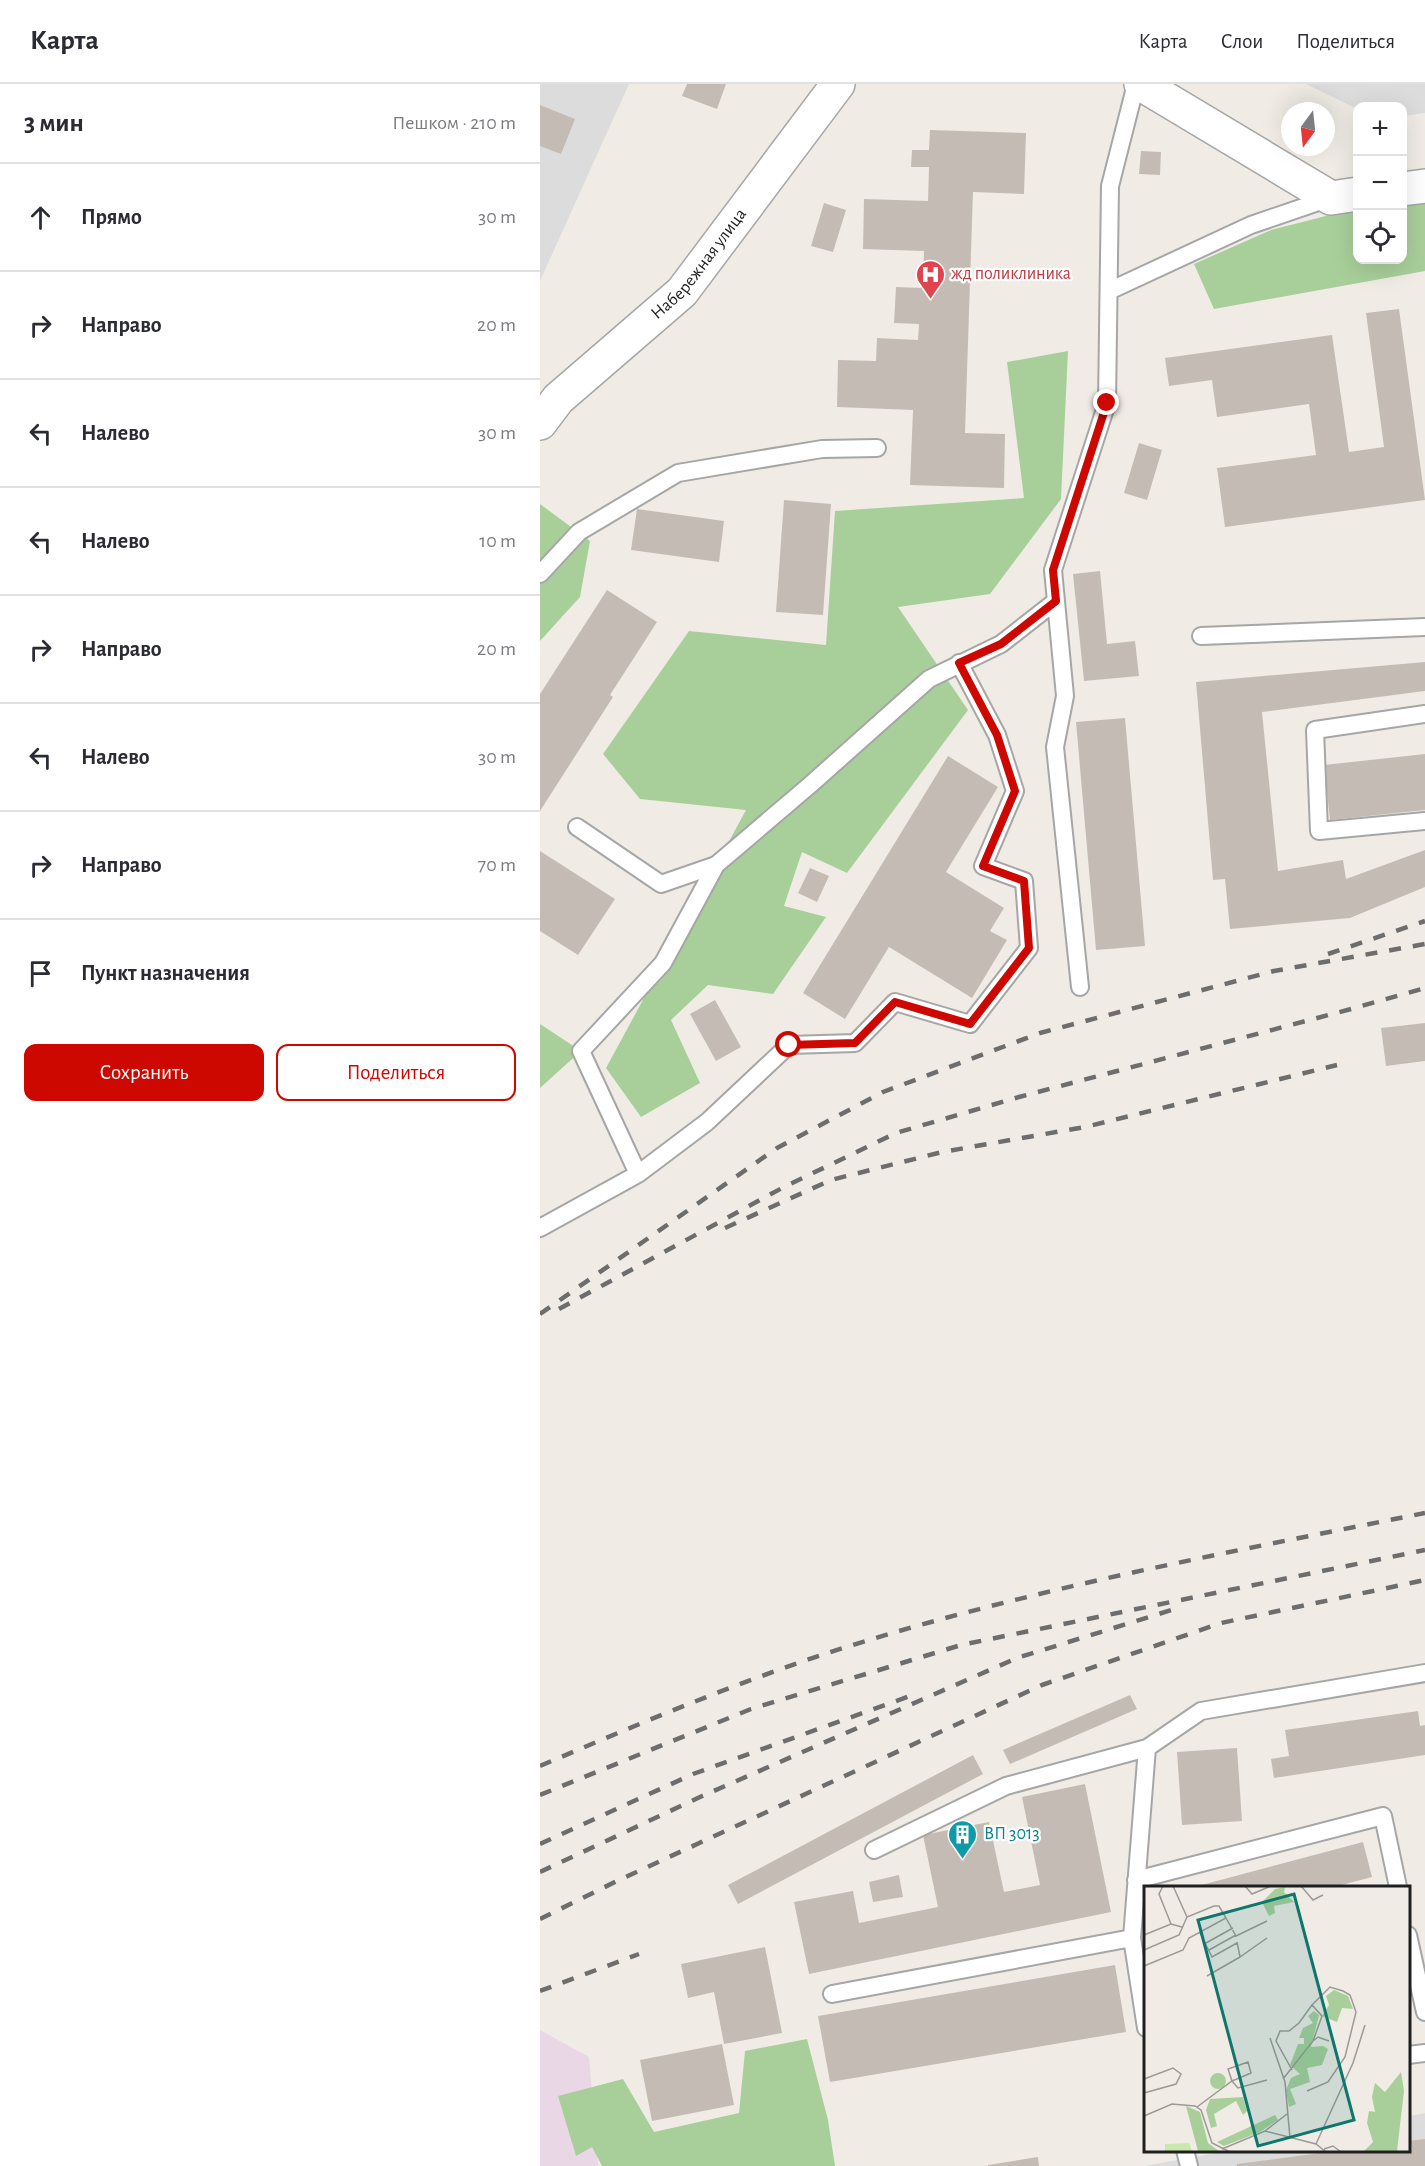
<!DOCTYPE html>
<html lang="ru">
<meta charset="utf-8">
<style>
:root{--surface:#fff;--page:#f7f7f7;--text:#2b2b33;--muted:#7c7c81;--line:#e1e1e2;--accent:#cc0801}
body{margin:0;font-family:"Alegreya Sans",sans-serif;background:var(--page);color:var(--text)}
.controls{position:absolute;right:18px;top:18px;display:grid;overflow:hidden;border-radius:12px;box-shadow:0 6px 24px #0002}
.controls button{width:54px;height:54px;display:grid;place-items:center;padding:0;border:0;border-bottom:2px solid var(--line);background:var(--surface);color:var(--text);font:30px sans-serif}
.compass{position:absolute;left:741px;top:18px;width:54px;height:54px;border-radius:50%;background:var(--surface);box-shadow:0 6px 24px #0002;rotate:195deg}
.stop{position:absolute;width:18px;height:18px;margin:-14px;border:4px solid #cc0801;border-radius:50%;background:#fff}
.stop.end{background:#cc0801;border-color:#fff;box-shadow:0 2px 6px #0008}
.list{margin:0;padding:0;list-style:none}
h2{display:flex;justify-content:space-between;align-items:center;height:78px;margin:0;padding:0 24px;font-size:26px}
h2 small{font-size:20px;font-weight:400;color:var(--muted)}
.list li{display:grid;grid-template-columns:39px 1fr auto;gap:18px;align-items:center;box-sizing:border-box;height:108px;padding:0 24px;border-top:2px solid var(--line)}
.list b{display:block;font-size:22px;white-space:nowrap}
.list em{font-size:20px;font-style:normal;color:var(--muted)}
.actions{display:flex;gap:12px;padding:18px 24px}
.actions a{flex:1;padding:14px 0;border:2px solid var(--accent);border-radius:12px;text-align:center;font-size:21px;color:var(--accent)}
.actions .main{background:var(--accent);color:#fff}
.icon{flex:none;width:33px;height:33px;fill:none;stroke:currentColor;stroke-width:2;stroke-linecap:round;stroke-linejoin:round}
.map{position:relative;flex:none;width:885px;height:2082px;overflow:hidden}
header{display:flex;align-items:center;gap:36px;box-sizing:border-box;height:84px;padding:0 30px;background:var(--surface);border-bottom:2px solid var(--line)}
header strong{font-size:28px}
nav{display:flex;gap:33px;margin-inline-start:auto;font-size:21px}
main{display:flex}
aside{flex:1;background:var(--surface)}
.map>svg:first-child{display:block}
.residential{fill:#dddcdc}
.industrial{fill:#e9d7e5}
.forest{fill:#a8cf9a}
.building{fill:#c4bcb4}
.lines{fill:none;stroke-linecap:round;stroke-linejoin:round}
.lane-casing{stroke:#a6a6a6;stroke-width:20}
.street-casing{stroke:#a6a6a6;stroke-width:36}
.lane{stroke:#fff;stroke-width:16}
.street{stroke:#fff;stroke-width:33}
.rail{stroke:#6d6d6d;stroke-width:4.5;stroke-dasharray:12 12;stroke-linecap:butt}
.route{stroke:#cc0801;stroke-width:8}
.labels{text-anchor:middle;dominant-baseline:central;stroke-width:4.5;stroke-linejoin:round;paint-order:stroke}
.street-label{font-size:18px;fill:#1f1f1f;stroke:#fff}
.health-label{font-size:18px;fill:#be3a42;stroke:#fff;text-anchor:start}
.culture-label{font-size:18px;fill:#0d838f;stroke:#fff;text-anchor:start}
.inset-road{fill:none;stroke:#9c9a96;stroke-width:1.5}
.view{fill:#0f766e;fill-opacity:0.15;stroke:#0f766e;stroke-width:3}
.inset-edge{fill:none;stroke:#1f1f1f;stroke-width:3}
</style>
<header>
<strong>Карта</strong>
<nav><a>Карта</a><a>Слои</a><a>Поделиться</a></nav>
</header>
<main>
<aside>
<h2>3 мин<small>Пешком · 210 m</small></h2>
<ul class="list">
<li><svg class="icon" aria-label="ahead" viewBox="0 0 24 24"><path d="M12 20V5M6 11l6-6 6 6"/></svg><div><b>Прямо</b></div><em>30 m</em></li>
<li><svg class="icon" aria-label="right" viewBox="0 0 24 24"><path d="M7 20v-9h11M14 6l5 5-5 5"/></svg><div><b>Направо</b></div><em>20 m</em></li>
<li><svg class="icon" aria-label="left" viewBox="0 0 24 24"><path d="M17 20v-9H6M10 6l-5 5 5 5"/></svg><div><b>Налево</b></div><em>30 m</em></li>
<li><svg class="icon" aria-label="left" viewBox="0 0 24 24"><path d="M17 20v-9H6M10 6l-5 5 5 5"/></svg><div><b>Налево</b></div><em>10 m</em></li>
<li><svg class="icon" aria-label="right" viewBox="0 0 24 24"><path d="M7 20v-9h11M14 6l5 5-5 5"/></svg><div><b>Направо</b></div><em>20 m</em></li>
<li><svg class="icon" aria-label="left" viewBox="0 0 24 24"><path d="M17 20v-9H6M10 6l-5 5 5 5"/></svg><div><b>Налево</b></div><em>30 m</em></li>
<li><svg class="icon" aria-label="right" viewBox="0 0 24 24"><path d="M7 20v-9h11M14 6l5 5-5 5"/></svg><div><b>Направо</b></div><em>70 m</em></li>
<li><svg class="icon" aria-label="arrive" viewBox="0 0 24 24"><path d="M6 21V4h12l-3 4 3 4H6"/></svg><div><b>Пункт назначения</b></div></li>
</ul>
<div class="actions"><a class="main">Сохранить</a><a>Поделиться</a></div>
</aside>
<div class="map">
<svg width="885" height="2082" viewBox="0 0 885 2082">
<rect width="100%" height="100%" fill="#f0ece5"/>
<path class="residential" d="M0 0H89L0 197Z
M766 0H885V29L863 32 862 22H818L817 25Z
M885 2029V2082H605L692 2066H868L869 2032Z"/>
<path class="industrial" d="M0 1946 49 1973 58 2082H0Z"/>
<path class="forest" d="M885 113V187L674 225 654 180 731 146 817 124 818 176H862L863 116Z
M528 267 521 415 450 510 358 523 428 626 307 789 262 768 244 822 286 833 233 910 168 901 131 936 160 999 101 1033 66 984 206 726 100 715 63 670 149 547 286 561 295 427 484 414 467 278Z
M0 420 50 457 40 513 0 557Z
M0 940 41 967 0 1004Z
M267 1955 288 2036 295 2082H62L52 2063 36 2072 18 2012 83 1995 114 2048 199 2029 205 1967Z"/>
<path class="building" d="M147 0H186L177 25 142 12Z
M0 21 35 35 21 70 0 62Z
M390 46 486 49 484 110 433 108 425 349 465 350 464 404 370 401 373 326 297 323 298 276 336 277 337 254 378 256 379 240 354 239 356 203 383 204 384 167 323 165 324 115 388 117 389 83H371L372 66H389Z
M601 67 621 68 620 91 599 90Z
M284 119 306 126 293 168 271 162Z
M859 225 885 416 685 443 677 384 776 371 769 320 677 333 672 296 629 302 625 274 792 251 809 368 844 363 826 229Z
M599 359 622 366 607 416 584 409Z
M244 416 291 420 283 531 236 528Z
M97 425 184 437 179 478 91 466Z
M560 487 567 560 595 557 599 592 544 597 533 490Z
M67 506 117 538 70 611 73 613 0 727V610Z
M885 578V607L722 628 738 787 803 776 806 795 885 766V803L810 834 690 845 685 795 673 796 656 598Z
M585 634 605 862 556 866 536 638Z
M885 670V726L790 736 784 681Z
M408 672 458 703 406 788 464 824 450 847 467 856 432 914 349 863 305 935 263 909Z
M0 767 75 815 38 871 0 847Z
M270 784 289 792 277 818 258 809Z
M175 916 201 963 176 977 150 930Z
M885 939V977L846 982 841 944Z
M590 1611 597 1625 470 1680 463 1666Z
M878 1627 880 1642 885 1641V1671L734 1694 731 1675 749 1672 745 1646Z
M697 1664 702 1737 642 1741 637 1668Z
M433 1671 443 1690 198 1820 188 1801Z
M545 1700 571 1828 269 1890 254 1818 313 1807 319 1839 398 1823 383 1751 449 1738 464 1808 500 1801 482 1713Z
M823 1758 832 1793 794 1803H654Z
M359 1791 363 1813 333 1818 329 1798Z
M225 1863 242 1949 184 1960 174 1908 148 1914 141 1880Z
M575 1881 586 1948 290 1998 278 1932Z
M182 1960 194 2021 112 2037 100 1976Z
M885 2055V2082H697V2080L803 2066H868V2057Z
M498 2073 499 2082H448V2081Z"/>
<g class="lines">
<defs>
<path id="lane" d="M569 207 711 141 790 114
M0 490 39 448 138 389 282 365 337 364
M661 552 885 543
M885 630 775 646 779 747 885 737
M37 743 121 800 176 781
M540 903 515 663 525 612 513 486 567 319 570 102 596 0
M98 1090 167 1038 249 961 315 959 355 918 430 940 489 864 484 797 443 782 475 707 457 651 419 579
M0 1144 98 1090 41 967 123 879 176 781 270 701 389 595 461 560 516 517
M607 1664 661 1627 885 1589
M334 1766 466 1702 607 1664 592 1854
M596 1796 843 1732 858 1803
M868 1851 885 1928
M292 1910 592 1854 606 1944
M868 1971 885 1969
M645 2066 649 2082"/>
<g id="street">
<path d="M601 0 791 114 818 110"/>
<path d="M862 105 885 102"/>
<path id="s1" d="M0 339 18 315 142 208 298 0"/>
</g>
</defs>
<use href="#lane" class="lane-casing"/>
<use href="#street" class="street-casing"/>
<use href="#lane" class="lane"/>
<use href="#street" class="street"/>
<path class="rail" d="M788 870 885 837
M185 1144 291 1096 402 1068 545 1043 797 981
M19 1225 244 1103 356 1049 479 1013 811 925 885 904
M0 1230 237 1064 343 1008 500 949 734 887 885 860
M0 1682C108 1636 216 1590 329 1556 510 1501 700 1466 885 1429
M0 1711 211 1625 421 1561 885 1466
M0 1760 153 1690 370 1612
M0 1788 160 1713 477 1574 638 1524
M0 1835 77 1797 502 1601 681 1539 885 1496
M0 1907 99 1870"/>
</g>
<g class="lines">
<path class="route" d="M249 961 315 959 355 918 430 940 489 864 484 797 443 782 475 707 457 651 419 579 461 560 516 517 513 486 567 319"/>
</g>
<defs>
<symbol id="hospital-pin" viewBox="-11 -11 22 30"><path d="M0 17L-7.5 6A9.5 9.5 0 1 1 7.5 6Z" fill="#e0444e" stroke="#fff"/><path d="M-5-5h3v3.5h4V-5h3V5h-3V1.5h-4V5h-3Z" fill="#fff"/></symbol>
<symbol id="building-pin" viewBox="-11 -11 22 30"><path d="M0 17L-7.5 6A9.5 9.5 0 1 1 7.5 6Z" fill="#0f9aa8" stroke="#fff"/><path d="M-4-6H4V6H1V3H-1V6H-4ZM-2.5-4.3h1.7v1.8h-1.7ZM.8-4.3h1.7v1.8H.8ZM-2.5-1h1.7V.8h-1.7ZM.8-1h1.7V.8H.8Z" fill="#fff"/></symbol>
</defs>
<g fill-rule="evenodd">
<use href="#hospital-pin" x="374" y="174" width="33" height="45"/>
<use href="#building-pin" x="406" y="1734" width="33" height="45"/>
</g>
<g class="labels">
<g class="street-label">
<text stroke="none"><textPath href="#s1" startOffset="226">Набережная улица</textPath></text>
</g>
<g class="health-label">
<text x="411" y="190">жд поликлиника</text>
</g>
<g class="culture-label">
<text x="444" y="1750">ВП 3013</text>
</g>
</g>
<g transform="translate(604 1802)">
<rect width="266" height="266" fill="#f0ece5"/>
<path d="M45 257 48 265H21V258Z" fill="#c8e9ab"/>
<path d="M141 1 140 6 150 16 130 20 131 27 125 30 118 16 131 3ZM190 104 204 110 209 123 198 122 193 136 178 130 185 119 182 110ZM170 125 175 129 167 161 179 160 184 163 178 179 163 182 166 196 146 203 152 218 145 221 142 204 147 192 156 188 146 179 154 158H160V152H155L159 142 169 137 164 130ZM257 186 260 205 253 265H220L229 256 223 237 225 225 231 226 228 211 231 197 241 206ZM66 195a8 8 0 1 1 16 0a8 8 0 1 1-16 0ZM99 211 103 225 99 229 92 215 70 228 73 240 67 242 62 224 66 213ZM42 220 56 226 64 257 75 265H54ZM131 229 134 234 116 246 80 260 73 256Z" fill="#a8cf9a"/>
<path class="inset-road" d="M19 0 15 8 27 38M29 0 43 31M101 0 108 8 127 0M157 0 169 14 179 9M82 32 92 50 123 35M56 47 68 71 93 57M0 49 27 38 38 41M93 56 96 71 123 52M62 57 89 42M0 64 35 49 43 31 70 20H75L82 32 45 52 39 64 0 80M65 64 92 49M63 90 96 71M126 152 141 196 146 252M169 155 174 151 185 155M148 184 132 155 136 145H145L155 137 168 119M0 193 29 182 37 188 32 198 0 207M139 193 169 155 178 130 168 119 186 101 199 105 206 109 212 126 201 171 184 196 163 205M53 221 88 195 107 187 104 176 84 183 88 195 94 202 123 194M0 230 28 218 51 220 57 224 68 257 86 266M121 245 143 228M172 258 209 177 221 139M78 263 121 245 172 258 182 266M180 263 189 260 197 266"/>
<path class="view" d="M150 8 210 234 114 260 54 34Z"/>
<rect width="266" height="266" class="inset-edge"/>
</g>
</svg>
<div class="controls">
<button>+</button>
<button>−</button>
<button><svg class="icon" aria-label="locate" viewBox="0 0 24 24"><circle cx="12" cy="12" r="6"/><path d="M12 2v4M12 18v4M2 12h4M18 12h4"/></svg></button>
</div>
<svg class="compass" viewBox="-18 -18 36 36"><path d="M0-13l5 13h-10z" fill="#e53935"/><path d="M0 13l5-13h-10z" fill="#7c7c81"/></svg>
<div class="stop" style="left:249px;top:961px"></div>
<div class="stop end" style="left:567px;top:319px"></div>
</div>
</main>
